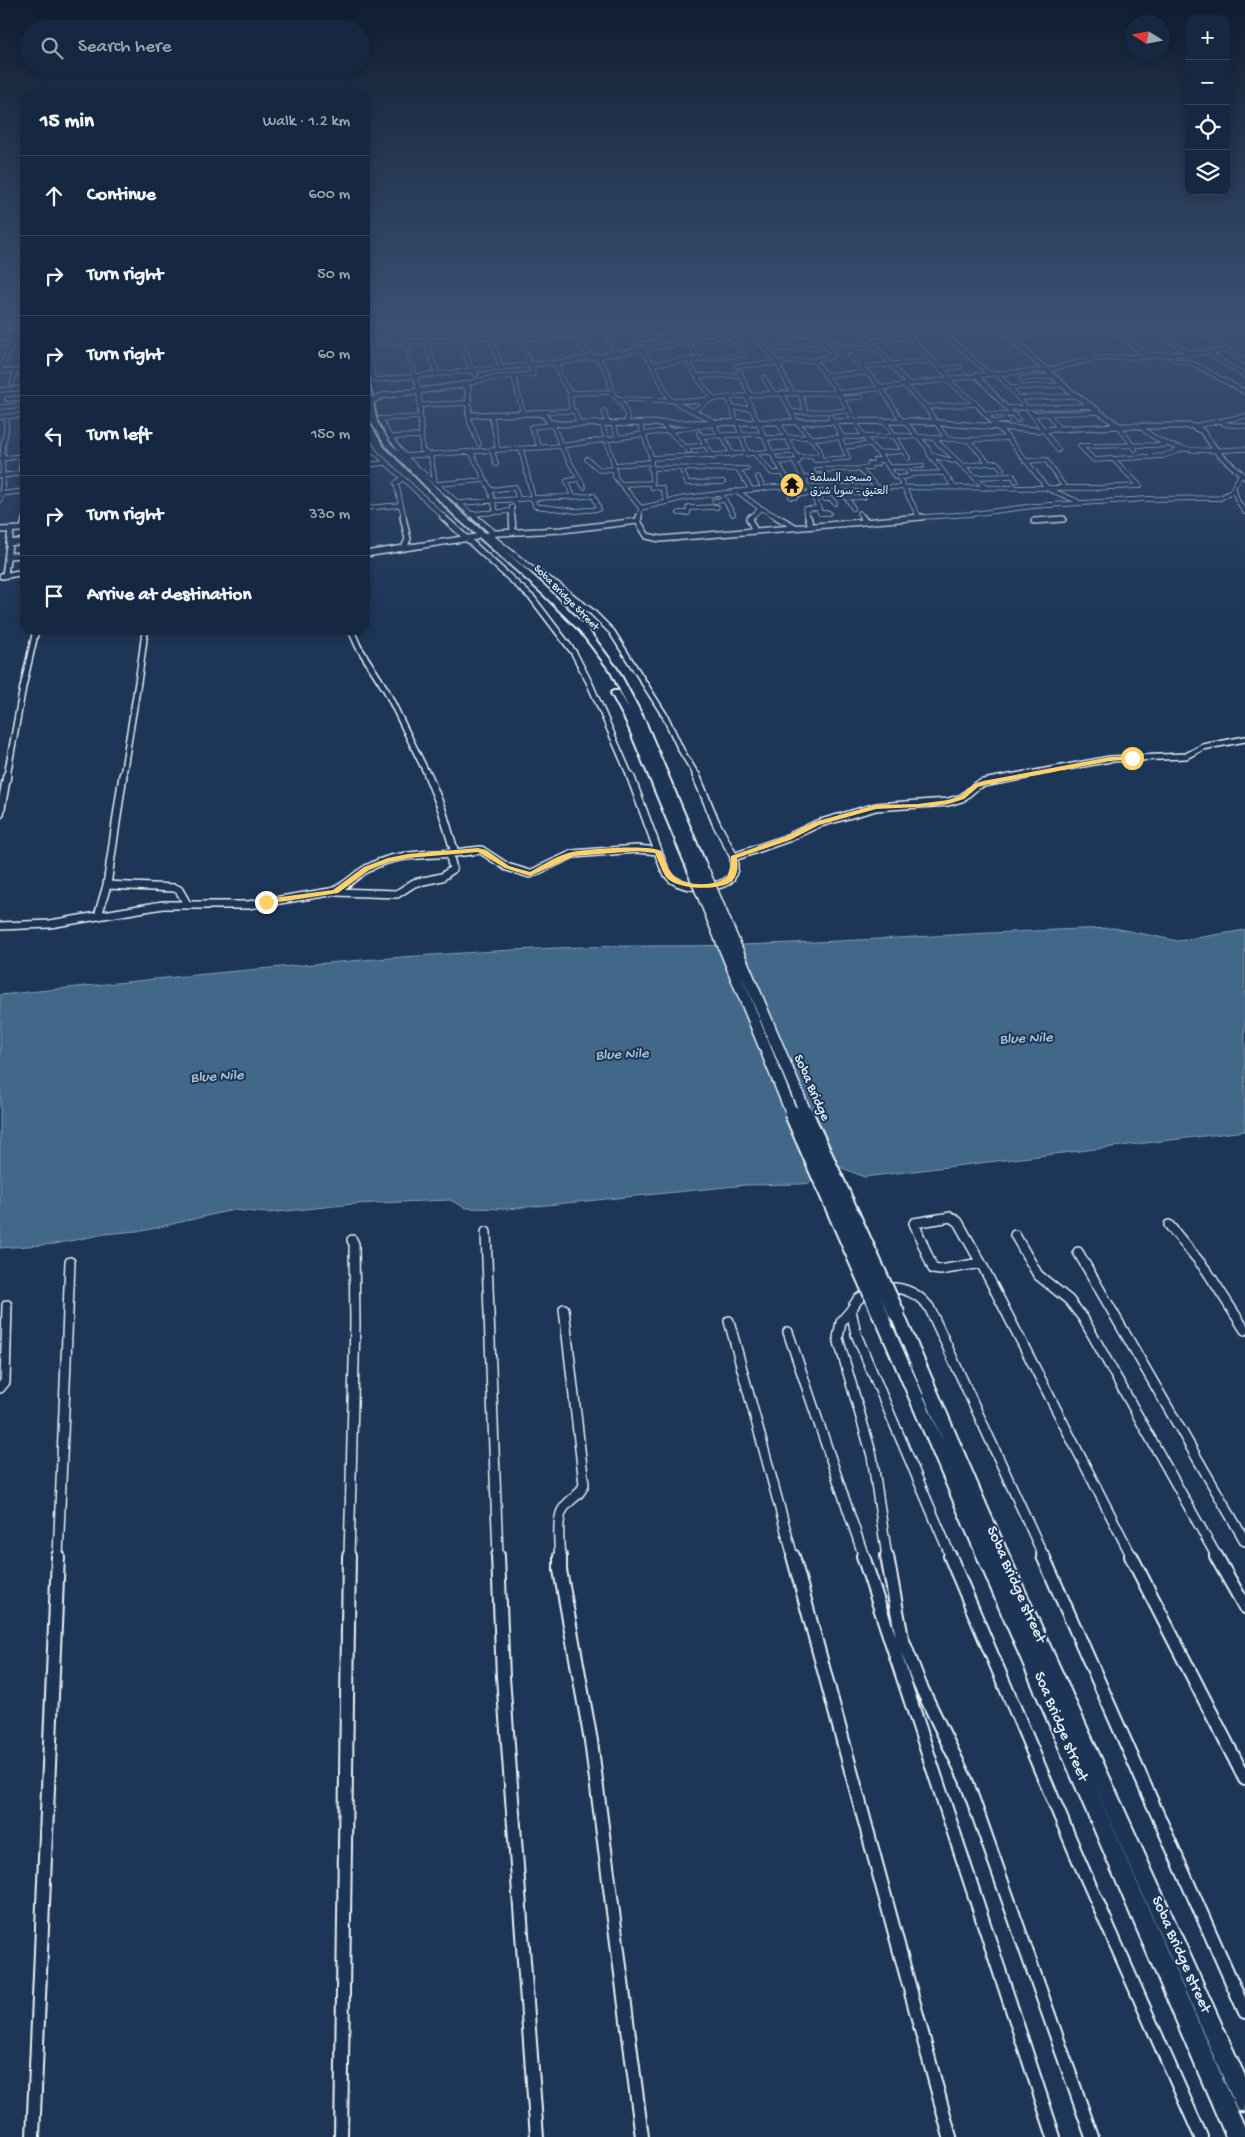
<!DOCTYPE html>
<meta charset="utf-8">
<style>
:root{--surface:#162841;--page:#23344c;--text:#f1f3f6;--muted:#9ea6b1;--line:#35445a}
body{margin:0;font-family:"Gochi Hand","Playpen Sans Arabic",sans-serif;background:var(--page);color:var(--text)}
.controls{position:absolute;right:15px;top:15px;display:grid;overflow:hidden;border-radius:10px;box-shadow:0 2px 8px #0003}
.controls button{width:45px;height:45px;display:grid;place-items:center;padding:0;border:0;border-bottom:1px solid var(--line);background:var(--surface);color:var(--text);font:25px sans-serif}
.compass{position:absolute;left:1125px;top:15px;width:45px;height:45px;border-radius:50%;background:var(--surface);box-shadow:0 2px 8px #0003;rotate:281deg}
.stop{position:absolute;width:15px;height:15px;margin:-11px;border:4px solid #ffd166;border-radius:50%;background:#fff}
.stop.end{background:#ffd166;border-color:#fff;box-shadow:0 1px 5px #0008}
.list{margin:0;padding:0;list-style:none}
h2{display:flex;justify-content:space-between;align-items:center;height:65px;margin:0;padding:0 20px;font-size:21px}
h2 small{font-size:16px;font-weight:400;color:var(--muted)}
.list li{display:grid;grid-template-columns:32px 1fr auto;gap:15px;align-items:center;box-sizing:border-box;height:80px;padding:0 20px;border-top:1px solid var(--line)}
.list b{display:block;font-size:19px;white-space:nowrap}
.list em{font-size:16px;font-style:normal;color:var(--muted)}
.icon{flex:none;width:28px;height:28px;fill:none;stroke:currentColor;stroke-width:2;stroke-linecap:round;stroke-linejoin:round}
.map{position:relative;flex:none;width:1245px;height:2137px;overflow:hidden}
.search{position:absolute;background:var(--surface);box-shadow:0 2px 8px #0003;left:20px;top:20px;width:350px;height:55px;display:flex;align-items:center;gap:12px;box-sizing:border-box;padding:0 18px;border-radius:28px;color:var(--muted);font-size:19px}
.panel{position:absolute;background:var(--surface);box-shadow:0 2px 8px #0003;left:20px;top:90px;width:350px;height:545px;border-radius:15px}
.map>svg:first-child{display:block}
.water{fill:#426789;stroke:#849eb5}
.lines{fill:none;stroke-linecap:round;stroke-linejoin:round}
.minor-far4-casing{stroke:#e8f1f8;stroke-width:5.5}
.minor-far3-casing{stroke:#e8f1f8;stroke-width:8}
.minor-far2-casing{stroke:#e8f1f8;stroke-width:10}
.minor-far1-casing{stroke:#e8f1f8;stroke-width:12}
.minor-casing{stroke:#e8f1f8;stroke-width:16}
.tertiary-casing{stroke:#e8f1f8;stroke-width:7}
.trunk-casing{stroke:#e8f1f8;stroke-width:4}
.minor-far4{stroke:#1d3557;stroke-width:4}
.minor-far3{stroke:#1d3557;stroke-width:5}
.minor-far2{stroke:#1d3557;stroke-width:7}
.minor-far1{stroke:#1d3557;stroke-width:9}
.minor{stroke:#1d3557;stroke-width:12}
.tertiary{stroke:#1d3557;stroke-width:5}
.trunk{fill:#1d3557;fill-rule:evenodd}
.trunk-bridge-far1-casing{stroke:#e8f1f8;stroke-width:14;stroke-linecap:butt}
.trunk-bridge-casing{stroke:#e8f1f8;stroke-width:19;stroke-linecap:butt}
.trunk-bridge-far1{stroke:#1d3557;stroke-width:11}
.trunk-bridge{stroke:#1d3557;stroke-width:15}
.route{fill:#ffd166}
.labels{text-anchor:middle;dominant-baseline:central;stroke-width:4;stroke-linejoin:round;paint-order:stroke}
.far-poi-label{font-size:11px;fill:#e8f1f8;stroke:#1d3557;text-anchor:start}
.far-street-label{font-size:11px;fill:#e8f1f8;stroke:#1d3557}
.street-label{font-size:14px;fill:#e8f1f8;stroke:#1d3557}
.water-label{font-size:15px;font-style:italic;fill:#aec1d1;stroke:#1d3557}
.near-street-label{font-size:16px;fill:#e8f1f8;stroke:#1d3557}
</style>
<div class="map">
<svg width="1245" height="2137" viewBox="0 0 1245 2137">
<rect width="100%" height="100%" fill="#1d3557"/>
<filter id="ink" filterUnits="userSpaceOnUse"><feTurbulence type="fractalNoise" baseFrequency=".02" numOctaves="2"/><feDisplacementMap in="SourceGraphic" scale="10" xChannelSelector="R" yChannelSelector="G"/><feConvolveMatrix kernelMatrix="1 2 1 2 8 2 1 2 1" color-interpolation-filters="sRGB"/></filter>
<g filter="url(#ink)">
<path class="water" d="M1114 928 1178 941 1245 930V1131L864 1177 835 1165 810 1183 800 1184 746 1185 507 1209 466 1208 450 1200 353 1204 268 1213 232 1210 147 1230 105 1234 55 1244 0 1248V995C193 975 387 954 582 947 643 945 705 947 767 944 883 940 998 931 1114 928Z"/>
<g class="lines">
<defs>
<path id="minor-far4" d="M365 321H380
M400 321 419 391 422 450 431 457 435 482
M419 321 437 374
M456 321 469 364 476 374
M484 321 502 369
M564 321 573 335
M601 321 616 354
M630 321 642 349 652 364 670 400 712 420 720 436
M663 321 674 338
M697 321 706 333
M731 321 741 333
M763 321 791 349
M853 321 907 383
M895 321 950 378
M1098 321 1149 357
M1141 321 1191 354
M1185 321 1245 362
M1230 321 1245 331
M811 322 833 355 828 358 814 360 839 393 864 437 884 460 895 477
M940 329 989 374
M940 329 997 325
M752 332 777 362 792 393
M365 333 373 379 376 380 570 361 817 321
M672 334 703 330
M1204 334 1245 331
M779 336 819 334
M0 338 4 328
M822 338 848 346 876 348
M1011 338 1131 321
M522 339 573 335 592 358
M639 339 673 337
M870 341 909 337
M689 342 700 360
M0 344 25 343
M366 344 521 335
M767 350 827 346
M1209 353 1245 376
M849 355 881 387 902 421
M598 357 608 374 613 394 623 405 627 415V424
M1172 359 1194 364 1245 392
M688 361 699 380 713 398 693 411
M556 363 563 383 570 392 571 409 575 412 579 424
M652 364 743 355 729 335
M736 366 814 360
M861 367 931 361
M940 369 960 367
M0 370 12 343
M0 371H25
M739 371 750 395
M997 373 1032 414 1058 450
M826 375 866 373
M976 375 1018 420
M697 376 741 375
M514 377 523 413
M764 378 774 394
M946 379 975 403 1008 438 1048 489 1077 501
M1022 379 1053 376
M12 384 16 371
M460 385 491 378 533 374 524 347 521 327 516 321
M904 385 925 406 947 439
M1011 388 1064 385
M0 390 25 388
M570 393 612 392
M782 393 796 421 819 448 821 460
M800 393 806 412
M746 396 771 452 791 486
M728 397 748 454
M842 398 861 397
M1019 398 1076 396
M7 399 24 398
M619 399 694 401 762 394 850 392 989 374 1047 370 1093 359 1228 351
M420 405 469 403
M0 407 25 405
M926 407 976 404
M732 408H751
M1009 408 1090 406
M604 411 607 424
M535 412 572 411
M791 412 849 411
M1048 413 1060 430
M491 414 498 450
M985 414 1015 415
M1032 414 1099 412
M469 415 470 423 479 444
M830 416 843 438
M0 417 25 415
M420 417 380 419 390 437 408 460 476 518
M885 421 908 458
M904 421 927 447 930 455
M992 422 1007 421 1003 415
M552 423 563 450 584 487
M661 423 689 451
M602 424 614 465 615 477 641 508 639 518
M613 424 618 438
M640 424 651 456 652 487 662 488 667 502
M1224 424 1245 426
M1119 426 1135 449
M1140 426C1171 456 1206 451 1245 449
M1195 426 1245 416
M699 433 713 457
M723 435 732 455
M365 436 376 453 445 518
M701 436 762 434
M390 437 421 436
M765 438 809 437
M810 438 904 436 968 440 1008 438
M934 439 986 488
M968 440 989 463H997L1002 469
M1080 446 1094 460 1163 456 1183 449
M1080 446 1164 445
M686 447 706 445
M843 447 870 444
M540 448 531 427 552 425
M521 449 533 498
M492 450 496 464
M365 452 373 451
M471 452 490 489 496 512
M754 453 772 473H783
M771 453 794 452
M878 453 904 451
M404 456 561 446 714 424
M798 457 820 456
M651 458 771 452
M0 459 23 456
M587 459 600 470 614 469
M815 460 848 458 840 438
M794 461 819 508 805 509 808 518
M1025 461 1046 460 1065 488
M776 462 799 461 778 421
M365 465 385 463
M614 465 651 462
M962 466 989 463
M889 467H904L910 474V476L899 478 919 517
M904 467 922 466
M650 468 747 469
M738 469 751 489
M859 469 870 468 869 464H877L875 460H884
M682 470 687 483 723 482
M817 470 859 469 877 487
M944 473 930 455 953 461
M20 474 25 442
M910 474 944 473 954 487
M0 476 25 473
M758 477 763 488
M974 477 1013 476 1016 481
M804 478 820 476
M402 479 396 483 404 518
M437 484 485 480
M621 484 652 483
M840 486 853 508
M1234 488 1237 500 1245 512
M491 490 515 487 518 499
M737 491 757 506 779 518
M0 494 25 491
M721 494 733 514
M594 496 599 509 576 511 535 506 533 498Z
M573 497 567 481 579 479
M791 497H796L797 494H823L825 499H831L835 503
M846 498 864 497 859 486
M0 500C5 483 1 466 3 448 4 437 8 428 6 417
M714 501 725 500
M459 503 533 498
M512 507V518
M365 508 401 505
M641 508 684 498 774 487 1093 488 1140 486 1113 459
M688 508 717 507
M818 508 820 513H829
M679 513H688L689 507
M859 513 863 518
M471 514 512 511
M750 518 761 508
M906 518 972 514 1034 506 1147 499 1220 498 1231 492 1241 474"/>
<path id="minor-far3" d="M403 517 408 539 404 548
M443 517 533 599 574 653 590 684 630 776
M475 517 494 533
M512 517 513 532
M751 517 749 519 755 531
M777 517 795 527
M808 517 811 526
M862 517 865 521
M638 521 639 517
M1034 521 1063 519
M0 530 23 529 25 520
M489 535 531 569 557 585 592 612 612 632 665 716 681 750 697 776
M484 536 497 533 562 530 638 521 647 536 660 539 922 517
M9 543 25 541
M365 554 476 537
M8 556 25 555
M5 575 11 530
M2 576 25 572
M351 630 358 646 386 690 428 776
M7 776 23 687 36 630
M123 776C130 727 140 679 145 630
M1019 776 1110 759 1186 756 1203 747 1245 739"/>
<path id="minor-far2" d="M630 775 658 851
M696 775 716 823 734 857
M0 814 7 775
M455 853 481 850 507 867 530 874 573 854 637 849 658 851C661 860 664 872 672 879 685 889 719 890 731 878L734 869V857L788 838 817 824 876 807 948 802 962 798 976 786 983 783 1026 775
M107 885 175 888 179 890 187 904
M336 892 397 894 414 883 442 877 453 869 449 853
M98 916 107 885 123 775
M0 926 50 924 163 905H248L330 892C346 888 355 874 370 867 395 853 427 855 455 853L442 810 428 775"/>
<path id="minor-far1" d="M951 1217 958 1222 981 1263 940 1270 933 1269 914 1223Z
M1169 1225 1207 1271 1245 1330
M486 1232 498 1557
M1015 1235 1038 1275 1069 1300 1083 1318 1217 1557
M1078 1252 1245 1541
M981 1263 1132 1557
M883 1288C902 1286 917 1292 929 1307L1044 1557
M872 1291 858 1299 851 1310 856 1334 951 1557
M851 1310 841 1322 838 1338 872 1456 887 1557
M729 1321 793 1557
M788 1332 864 1557
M0 1388 5 1382 7 1305
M58 1557 70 1262
M349 1557 355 1324 354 1244 352 1240
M560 1557C559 1546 557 1520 562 1511 568 1499 580 1497 584 1484L564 1309"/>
<path id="minor" d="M498 1556 503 1677 537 2137
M560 1556V1570L591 1741 642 2137
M793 1556 950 2137
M863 1556 1054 2137
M887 1556 902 1638 920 1685 966 1780 1092 2137
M950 1556 1080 1863 1201 2137
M1043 1556 1245 2012
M1131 1556 1245 1779
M1216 1556 1245 1607
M33 2137 58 1556
M341 2137 349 1556"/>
<path id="tertiary" d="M991 321 1070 391 1119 426
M369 402 382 396 462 385 468 388 469 415 538 413 544 415 549 422 559 424 914 421 1037 430 1119 426H1192L1202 431 1219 454 1245 477"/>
<path id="trunk" d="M25 323V327L0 331V327Z
M365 376 368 378 377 422 390 443 461 512 549 590 586 627 618 670 645 721 709 872 708 874 704 875 699 873 694 876 689 873 626 721 611 693 613 691H619L630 711 611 672 580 631 543 594 455 516 385 445 371 422 365 394Z
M897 1308 902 1310 904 1314 989 1511 1245 2076V2112L1237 2109 1089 1773 1245 2129V2137H1226L875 1318 877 1314 882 1312 887 1314 944 1443 890 1314 892 1310Z"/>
</defs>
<use href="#minor-far4" class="minor-far4-casing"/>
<use href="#minor-far3" class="minor-far3-casing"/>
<use href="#minor-far2" class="minor-far2-casing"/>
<use href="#minor-far1" class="minor-far1-casing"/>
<use href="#minor" class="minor-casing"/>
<use href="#tertiary" class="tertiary-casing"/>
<use href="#trunk" class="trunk-casing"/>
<use href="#minor-far4" class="minor-far4"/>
<use href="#minor-far3" class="minor-far3"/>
<use href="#minor-far2" class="minor-far2"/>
<use href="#minor-far1" class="minor-far1"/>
<use href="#minor" class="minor"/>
<use href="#tertiary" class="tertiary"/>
<use href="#trunk" class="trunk"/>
<defs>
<path id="trunk-bridge-far1" d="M704 872 806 1114
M694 873 792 1114"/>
<path id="trunk-bridge" d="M792 1113 882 1318
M805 1113 897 1314"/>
</defs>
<use href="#trunk-bridge-far1" class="trunk-bridge-far1-casing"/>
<use href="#trunk-bridge" class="trunk-bridge-casing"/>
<use href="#trunk-bridge-far1" class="trunk-bridge-far1"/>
<use href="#trunk-bridge" class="trunk-bridge"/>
</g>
</g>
<linearGradient id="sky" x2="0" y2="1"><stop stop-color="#101d30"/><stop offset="0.52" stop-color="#3a5174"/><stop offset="1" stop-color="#3a5174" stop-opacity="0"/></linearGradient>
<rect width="1245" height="620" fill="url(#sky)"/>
<path class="route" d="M1132 756 1135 757V759L1110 761 985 785 978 787 964 799 948 804 918 807 876 809 819 825 790 840 737 858C738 866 738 875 732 881 720 891 678 890 667 878 662 872 659 861 655 853L637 851 574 856 530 876 505 868 478 852 408 858 389 862 369 870 338 893 266 904 263 902 266 899 333 890 364 867 388 858 408 854 478 848 486 850 509 866 530 872C543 865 558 855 572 852 587 849 650 844 661 851 665 859 668 871 674 876 686 887 717 887 728 876L731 866V856L785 837 814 822 876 805 918 804 948 800 960 796 974 784 983 781 1110 757Z"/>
<defs>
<symbol id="temple-disc" viewBox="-11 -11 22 22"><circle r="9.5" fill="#ffd166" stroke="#1d3557"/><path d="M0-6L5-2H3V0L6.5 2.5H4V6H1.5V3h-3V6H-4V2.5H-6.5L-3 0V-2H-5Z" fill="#111"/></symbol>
</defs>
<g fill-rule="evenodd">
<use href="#temple-disc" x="778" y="471" width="28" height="28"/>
</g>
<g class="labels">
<g class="far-poi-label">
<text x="810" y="479">مسجد السلمة<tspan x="810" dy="13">العتيق - سوبا شرق</tspan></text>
</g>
<g class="far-street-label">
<text transform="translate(566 598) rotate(45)">Soba Bridge Street</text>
</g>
<g class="street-label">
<text transform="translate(811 1088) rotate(66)">Soba Bridge</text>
</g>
<g class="water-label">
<text transform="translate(1026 1039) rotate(-2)">Blue Nile</text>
<text transform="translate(622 1055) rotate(-2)">Blue Nile</text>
<text transform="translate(217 1077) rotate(-3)">Blue Nile</text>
</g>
<g class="near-street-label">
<text transform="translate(1015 1585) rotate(66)">Soba Bridge street</text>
<text transform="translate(1060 1727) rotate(67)">Soa Bridge street</text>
<text transform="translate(1180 1955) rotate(66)">Soba Bridge street</text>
</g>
</g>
</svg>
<div class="controls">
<button>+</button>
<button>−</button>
<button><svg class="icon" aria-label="locate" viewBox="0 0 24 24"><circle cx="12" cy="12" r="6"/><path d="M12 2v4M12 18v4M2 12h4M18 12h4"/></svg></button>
<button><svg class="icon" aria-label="layers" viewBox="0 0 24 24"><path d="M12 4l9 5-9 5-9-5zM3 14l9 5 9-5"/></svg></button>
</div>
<svg class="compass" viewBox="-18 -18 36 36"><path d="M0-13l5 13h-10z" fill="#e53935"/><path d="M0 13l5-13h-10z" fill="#9ea6b1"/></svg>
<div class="stop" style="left:1132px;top:758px"></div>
<div class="stop end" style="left:266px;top:902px"></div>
<div class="search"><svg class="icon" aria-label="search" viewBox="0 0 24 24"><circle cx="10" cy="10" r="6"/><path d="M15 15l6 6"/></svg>Search here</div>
<section class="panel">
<h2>15 min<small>Walk · 1.2 km</small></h2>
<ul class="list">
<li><svg class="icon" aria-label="ahead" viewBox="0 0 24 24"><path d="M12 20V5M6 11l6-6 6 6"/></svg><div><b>Continue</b></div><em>600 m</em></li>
<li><svg class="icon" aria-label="right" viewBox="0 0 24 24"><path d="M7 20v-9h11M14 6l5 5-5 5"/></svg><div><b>Turn right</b></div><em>50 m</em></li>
<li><svg class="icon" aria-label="right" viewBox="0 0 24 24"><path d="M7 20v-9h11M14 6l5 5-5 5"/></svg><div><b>Turn right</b></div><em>60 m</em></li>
<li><svg class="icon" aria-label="left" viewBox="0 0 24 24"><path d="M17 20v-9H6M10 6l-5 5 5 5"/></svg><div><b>Turn left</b></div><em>150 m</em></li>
<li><svg class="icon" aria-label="right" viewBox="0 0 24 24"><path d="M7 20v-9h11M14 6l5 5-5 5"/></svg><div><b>Turn right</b></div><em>330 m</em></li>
<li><svg class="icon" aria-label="arrive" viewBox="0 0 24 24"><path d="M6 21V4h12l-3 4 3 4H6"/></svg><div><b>Arrive at destination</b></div></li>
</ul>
</section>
</div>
